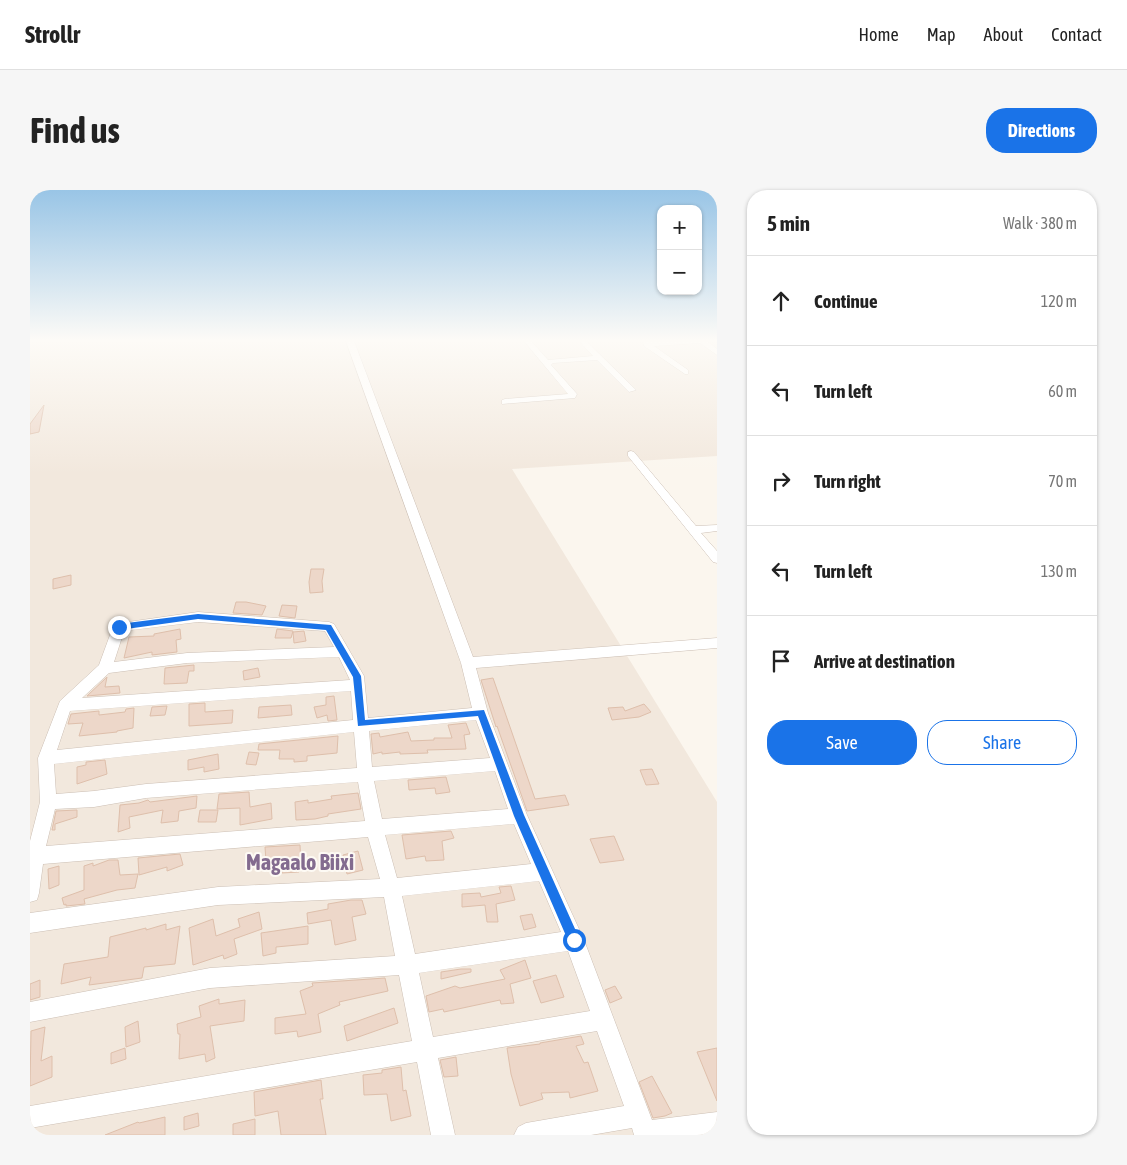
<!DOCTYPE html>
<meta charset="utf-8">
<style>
:root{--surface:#fff;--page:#f6f6f6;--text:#222;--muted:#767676;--line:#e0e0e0;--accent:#1a73e8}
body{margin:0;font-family:"Asap Condensed",sans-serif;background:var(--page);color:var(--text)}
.controls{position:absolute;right:15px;top:15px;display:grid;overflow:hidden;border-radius:10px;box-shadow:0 1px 4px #0004}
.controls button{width:45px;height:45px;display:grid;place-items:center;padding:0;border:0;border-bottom:1px solid var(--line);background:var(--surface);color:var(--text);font:25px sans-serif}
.stop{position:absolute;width:15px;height:15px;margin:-11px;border:4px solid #1a73e8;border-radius:50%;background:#fff}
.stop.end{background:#1a73e8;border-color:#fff;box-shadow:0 1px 5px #0008}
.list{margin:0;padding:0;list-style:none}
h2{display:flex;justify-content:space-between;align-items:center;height:65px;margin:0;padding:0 20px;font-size:21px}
h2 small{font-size:16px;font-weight:400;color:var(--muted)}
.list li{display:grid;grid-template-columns:32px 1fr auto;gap:15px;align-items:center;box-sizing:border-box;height:90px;padding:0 20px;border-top:1px solid var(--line)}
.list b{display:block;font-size:19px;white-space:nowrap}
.list em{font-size:16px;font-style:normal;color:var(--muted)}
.actions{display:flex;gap:10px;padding:15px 20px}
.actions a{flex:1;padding:11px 0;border:1px solid var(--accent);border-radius:20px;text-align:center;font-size:18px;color:var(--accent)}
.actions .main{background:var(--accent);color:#fff}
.icon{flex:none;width:28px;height:28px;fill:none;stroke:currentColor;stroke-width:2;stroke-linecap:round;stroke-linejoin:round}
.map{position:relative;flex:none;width:687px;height:945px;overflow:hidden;border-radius:20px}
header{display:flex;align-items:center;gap:30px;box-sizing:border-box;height:70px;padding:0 25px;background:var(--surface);border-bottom:1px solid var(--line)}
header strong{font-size:24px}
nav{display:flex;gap:28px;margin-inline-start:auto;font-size:18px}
.intro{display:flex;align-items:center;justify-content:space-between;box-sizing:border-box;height:120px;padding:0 30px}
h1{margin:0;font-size:35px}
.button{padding:12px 22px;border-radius:20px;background:var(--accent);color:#fff;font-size:18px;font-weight:700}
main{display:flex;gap:30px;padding:0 30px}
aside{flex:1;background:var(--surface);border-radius:20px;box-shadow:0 1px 4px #0004}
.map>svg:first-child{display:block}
.residential{fill:#f2e8dd}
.building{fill:#edd7c9;stroke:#debfab}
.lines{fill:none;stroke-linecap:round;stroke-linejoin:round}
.minor-casing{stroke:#ccbfb4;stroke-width:1}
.minor{fill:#fff;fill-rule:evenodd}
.route{fill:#1a73e8}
.labels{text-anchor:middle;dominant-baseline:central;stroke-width:4;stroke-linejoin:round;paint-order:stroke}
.near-quarter-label{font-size:22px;font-weight:bold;fill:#836b8f;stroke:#fdfaf4}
</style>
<header>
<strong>Strollr</strong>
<nav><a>Home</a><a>Map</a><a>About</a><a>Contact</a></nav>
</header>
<div class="intro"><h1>Find us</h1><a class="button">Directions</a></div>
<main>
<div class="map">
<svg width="687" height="945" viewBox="0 0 687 945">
<rect width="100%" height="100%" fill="#fbf6ee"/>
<path class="residential" d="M0 151H687V266L482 279 687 612V945H0Z"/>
<path class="building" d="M14 215 9 242 0 244V234Z
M281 379H294L292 391 293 402 280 403 279 392Z
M41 385V395L23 399V389Z
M206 412H216L236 416 232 425 203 423Z
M252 415 267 416 265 428 249 426Z
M150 439 151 449 146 450 147 462 122 465V462L94 468 99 447 124 446V444Z
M247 439 263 441 261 448H245Z
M274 441 276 451 264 453 263 442Z
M164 475V481H159L157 493 134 494 135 478Z
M228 478 230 487 214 490 213 481Z
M77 487 75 497 89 496 90 503 57 506Z
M463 488 505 609 535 605 539 615 497 621 467 536 466 537 451 490Z
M304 506 307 530 298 531 297 525 287 528 284 517 296 515V507Z
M175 513V522L203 520 202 533 159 536V514Z
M614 514 621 522 609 527 582 530 578 518 593 517 595 521Z
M261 515 262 525 228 528 229 517Z
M137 516 135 525 120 526 122 517Z
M104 518 103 538 87 541V542L49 546 53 533 38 534 41 524 69 521V525L95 522 96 519Z
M436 533 440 544 434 545 436 559 397 560 398 563 370 564V562L352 564V562L343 564 341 544 349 543 350 547 378 542 381 551 404 550V548H422L418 535Z
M308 546 307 563 277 566V571L264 572V569H249L250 560H228L229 554Z
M219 562 229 563 226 575 216 574Z
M188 564 189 579 174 582V577L158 580V570Z
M75 570 77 584 47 594V577L56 575V572Z
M622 579 629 594 616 595 610 580Z
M416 587 420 602 406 604 405 598 379 600 378 590Z
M219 602 220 617 241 613 242 629 210 635V618L187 619 189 604Z
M328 603 331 619 298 624V626L285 629 266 630 265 612 278 610V613L302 609 301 606Z
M167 606 166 618 149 621 148 631 131 633 133 620 99 627 100 638 88 642 90 615 109 613 118 610 120 612Z
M47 620V627L25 634V640H22L26 621Z
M170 620H188L186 632H168Z
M421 641 424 648 412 651 414 670 396 671 395 666 376 669 372 645Z
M584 646 594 670 570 673 560 649Z
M270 655 271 676 269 677V682L252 683V668L236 671 235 657Z
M328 661 333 680 317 684 313 665Z
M150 664 153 675 137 681V677L109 685 108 668Z
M79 670H88L90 685 108 684 105 698 87 700 54 709 55 714 36 716V714L34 715 32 708 54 700V676L63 673V676Z
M29 676V695L19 699 18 679Z
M481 696 485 710 466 714 468 732H457L455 715 432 717V704L450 703 451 707 471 703 469 697Z
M321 710H332L336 724 322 727 326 750 305 755 301 730 278 734 277 723 298 719V714Z
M229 722 232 739 204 749 207 764 194 769 193 765 163 775 159 738 183 729 186 746 210 737 208 729Z
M502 724 506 737 494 740 490 726Z
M136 734V740L150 736 145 774 114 777 112 788 59 795 61 787 31 794 34 774 78 767 80 747 116 738V740Z
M278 736V754L246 757V763L233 766 231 743Z
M495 770 501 788 480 794 484 813 471 814 470 810 414 822 413 819 399 822 396 806 425 796 430 798 475 789 470 780Z
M431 779H441V782L411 789V782Z
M526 785 534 807 511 813 503 791Z
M355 788 358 801 309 812 310 815 288 824 291 842 268 847 267 841 245 844V828L276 824 270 801 283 796 282 793Z
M10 790V807L0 810V794Z
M585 796 592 808 580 813 575 800Z
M189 809V814L215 810 214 831 180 836 185 868 176 872 175 864 149 869 150 844H148L147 834 171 827 169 816Z
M364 818 368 833 317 851 314 836Z
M108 831 110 852 96 857 95 837Z
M15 837 11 871 22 866V887L0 896 1 841Z
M551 846 554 854 546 856 554 873 558 872 568 901 540 908 539 902 511 903 513 909 490 916 481 884 477 858 510 854V853Z
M95 858 96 869 81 874V863Z
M687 858V911L667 862Z
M426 867 428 886 414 887 410 870Z
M371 877 373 901 376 900 381 926 361 931 357 904 334 905 333 885 352 883V880Z
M622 886 642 923 635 926 623 928 609 892Z
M291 890 293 909H290L296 945H251L248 921 225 926 224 902Z
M168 923 169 936 154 940V927Z
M135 927V945H75L108 932 109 933Z
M225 929V945H203V934Z"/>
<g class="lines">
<defs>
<path id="minor" d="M316 151H324L443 467 687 448V458L446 478 458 523 497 625 554 750 622 930 687 922V945H604L602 938 561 945H484L488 937 496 933 594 916 567 841 408 868 425 945H401L387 872 0 938V916L382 851 369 785 180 798 0 832V812L180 778 365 766 354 707 188 715 0 743V723L188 697 350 689 338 647 13 674 9 703 7 710 0 712V651L10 612 8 568 30 511 69 475 84 434 168 422 299 432 304 434 334 486 338 528 442 518 431 473ZM168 432 295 441 304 457 157 463 84 472 94 441ZM309 467 320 490 52 508 79 483 157 473ZM321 501 323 530 27 560 40 521ZM446 530 460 568 342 577 339 541ZM324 542 327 578 116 594 64 601 26 604 24 574ZM465 581 478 619 352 629 344 591ZM328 592 335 631 16 656 25 619 64 617 116 608ZM484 634 501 674 367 688 355 645ZM509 691 531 742 385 764 372 706ZM538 761 560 821 403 847 389 783Z
M494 151H501L518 170 563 166 549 151H556L606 200 599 202 567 170 523 173 521 175 547 204 545 208 472 214V210L475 209 538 204Z
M613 151H677L687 159V165L670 153 624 156 658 180V184H655L614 156Z
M601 261 604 262 666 336 687 335V341L671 343 687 361V373L683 372 598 266V262Z"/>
</defs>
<use href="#minor" class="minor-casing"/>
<use href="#minor" class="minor"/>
</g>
<linearGradient id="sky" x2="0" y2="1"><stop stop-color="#99c5e6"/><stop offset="0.53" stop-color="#fdfbf7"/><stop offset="1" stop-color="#fdfbf7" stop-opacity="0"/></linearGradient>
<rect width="687" height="284" fill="url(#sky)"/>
<path class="route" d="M168 424 301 435 331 486 335 530 454 520 494 625 550 750 548 755 544 756 540 755 484 626 448 526 328 536 323 487 296 440 168 429 89 440 85 437 89 434Z"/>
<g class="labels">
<g class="near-quarter-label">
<text x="270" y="672">Magaalo Biixi</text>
</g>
</g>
</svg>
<div class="controls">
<button>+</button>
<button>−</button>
</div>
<div class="stop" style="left:544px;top:750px"></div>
<div class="stop end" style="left:89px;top:437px"></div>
</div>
<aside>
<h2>5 min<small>Walk · 380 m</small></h2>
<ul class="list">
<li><svg class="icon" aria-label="ahead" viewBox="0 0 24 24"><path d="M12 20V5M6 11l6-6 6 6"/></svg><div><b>Continue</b></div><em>120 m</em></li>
<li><svg class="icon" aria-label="left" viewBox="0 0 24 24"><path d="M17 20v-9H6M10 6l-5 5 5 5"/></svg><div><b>Turn left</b></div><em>60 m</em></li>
<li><svg class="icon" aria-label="right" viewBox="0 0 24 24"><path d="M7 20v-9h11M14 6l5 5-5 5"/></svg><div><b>Turn right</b></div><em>70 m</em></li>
<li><svg class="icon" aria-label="left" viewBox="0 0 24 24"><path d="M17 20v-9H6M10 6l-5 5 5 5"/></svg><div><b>Turn left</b></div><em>130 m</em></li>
<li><svg class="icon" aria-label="arrive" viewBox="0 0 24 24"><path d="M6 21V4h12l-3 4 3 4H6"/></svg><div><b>Arrive at destination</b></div></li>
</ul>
<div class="actions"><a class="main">Save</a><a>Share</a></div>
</aside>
</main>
